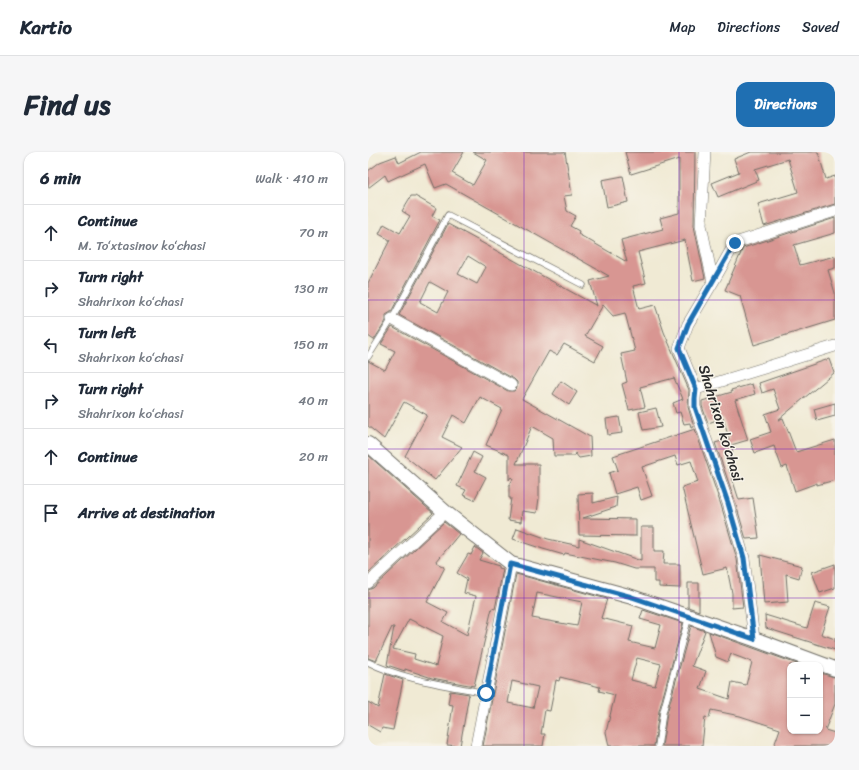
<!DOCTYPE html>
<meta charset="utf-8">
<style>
:root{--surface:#fff;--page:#f6f6f7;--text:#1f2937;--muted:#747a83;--line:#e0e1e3;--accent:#1f6fb2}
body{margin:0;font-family:Sriracha,sans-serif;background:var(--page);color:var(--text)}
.controls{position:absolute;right:12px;bottom:12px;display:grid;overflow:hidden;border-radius:8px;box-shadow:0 1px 3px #0004}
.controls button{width:36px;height:36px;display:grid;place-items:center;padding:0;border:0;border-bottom:1px solid var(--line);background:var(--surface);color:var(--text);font:20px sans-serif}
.stop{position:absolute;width:12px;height:12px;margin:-9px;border:3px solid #1f6fb2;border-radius:50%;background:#fff}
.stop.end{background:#1f6fb2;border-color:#fff;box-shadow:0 1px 4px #0008}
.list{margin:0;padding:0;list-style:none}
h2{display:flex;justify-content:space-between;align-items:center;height:52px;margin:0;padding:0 16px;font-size:17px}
h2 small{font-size:13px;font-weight:400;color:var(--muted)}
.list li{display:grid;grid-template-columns:26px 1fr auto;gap:12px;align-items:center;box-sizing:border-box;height:56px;padding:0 16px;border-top:1px solid var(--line)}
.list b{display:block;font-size:15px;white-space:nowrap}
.list p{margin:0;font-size:13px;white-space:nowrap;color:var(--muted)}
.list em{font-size:13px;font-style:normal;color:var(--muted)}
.icon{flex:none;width:22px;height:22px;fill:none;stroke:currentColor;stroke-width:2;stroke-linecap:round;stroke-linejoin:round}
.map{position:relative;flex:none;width:467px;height:594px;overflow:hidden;border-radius:12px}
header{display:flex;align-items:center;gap:24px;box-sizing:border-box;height:56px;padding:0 20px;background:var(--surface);border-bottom:1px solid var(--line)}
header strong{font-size:19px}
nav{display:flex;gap:22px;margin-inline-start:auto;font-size:14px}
.intro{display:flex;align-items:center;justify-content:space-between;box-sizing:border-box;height:96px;padding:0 24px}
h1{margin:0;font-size:28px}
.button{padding:10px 18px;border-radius:12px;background:var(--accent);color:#fff;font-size:14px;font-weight:700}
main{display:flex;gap:24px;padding:0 24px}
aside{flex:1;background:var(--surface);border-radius:12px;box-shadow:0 1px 3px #0004}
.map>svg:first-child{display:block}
.building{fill:#d89692;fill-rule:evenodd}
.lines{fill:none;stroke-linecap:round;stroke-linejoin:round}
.service-casing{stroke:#706e66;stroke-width:7}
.minor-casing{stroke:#706e66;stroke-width:12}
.tertiary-casing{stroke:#706e66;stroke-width:16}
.service{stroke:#fff;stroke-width:5.5}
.minor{stroke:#fff;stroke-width:11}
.tertiary{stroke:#fff;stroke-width:14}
.route{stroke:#1f6fb2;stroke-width:5}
.grid{fill:none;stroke:#7b2cbf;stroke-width:1;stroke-opacity:0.55}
.labels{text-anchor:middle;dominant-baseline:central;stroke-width:3;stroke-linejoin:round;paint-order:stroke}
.street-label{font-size:15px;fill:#2b2b2b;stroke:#f7f3e8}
</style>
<header>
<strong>Kartio</strong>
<nav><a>Map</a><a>Directions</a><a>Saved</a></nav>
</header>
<div class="intro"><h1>Find us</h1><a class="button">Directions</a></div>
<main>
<aside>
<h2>6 min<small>Walk · 410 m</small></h2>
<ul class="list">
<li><svg class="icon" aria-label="ahead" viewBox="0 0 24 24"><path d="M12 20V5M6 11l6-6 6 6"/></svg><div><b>Continue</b><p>M. Toʻxtasinov koʻchasi</p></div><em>70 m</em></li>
<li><svg class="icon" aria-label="right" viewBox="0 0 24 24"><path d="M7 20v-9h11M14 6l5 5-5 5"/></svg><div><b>Turn right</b><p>Shahrixon koʻchasi</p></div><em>130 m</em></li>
<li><svg class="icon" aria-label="left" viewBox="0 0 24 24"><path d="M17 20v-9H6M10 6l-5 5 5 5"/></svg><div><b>Turn left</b><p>Shahrixon koʻchasi</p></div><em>150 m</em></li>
<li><svg class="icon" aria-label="right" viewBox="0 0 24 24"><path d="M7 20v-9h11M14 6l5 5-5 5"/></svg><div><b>Turn right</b><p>Shahrixon koʻchasi</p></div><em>40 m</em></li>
<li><svg class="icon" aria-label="ahead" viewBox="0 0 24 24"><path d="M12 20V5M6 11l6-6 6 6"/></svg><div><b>Continue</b></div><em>20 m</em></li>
<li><svg class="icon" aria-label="arrive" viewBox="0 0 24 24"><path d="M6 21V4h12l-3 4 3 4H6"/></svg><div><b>Arrive at destination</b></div></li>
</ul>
</aside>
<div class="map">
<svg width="467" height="594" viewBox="0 0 467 594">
<rect width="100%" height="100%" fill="#f7f3e8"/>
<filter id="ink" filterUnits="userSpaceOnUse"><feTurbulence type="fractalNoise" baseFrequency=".025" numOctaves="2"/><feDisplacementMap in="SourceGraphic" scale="8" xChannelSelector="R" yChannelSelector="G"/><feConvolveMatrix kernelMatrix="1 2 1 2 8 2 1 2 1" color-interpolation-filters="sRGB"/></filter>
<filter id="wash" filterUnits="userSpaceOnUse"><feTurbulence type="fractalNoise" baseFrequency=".012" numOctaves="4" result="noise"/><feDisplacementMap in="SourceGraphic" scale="16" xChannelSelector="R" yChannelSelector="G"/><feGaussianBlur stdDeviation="0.9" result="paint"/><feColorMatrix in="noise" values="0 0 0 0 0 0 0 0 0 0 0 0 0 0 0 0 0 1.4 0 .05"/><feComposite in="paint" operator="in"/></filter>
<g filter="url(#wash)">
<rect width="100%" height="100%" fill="#f0ead4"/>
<g id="blocks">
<path class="building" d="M53 0H96L84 21 105 33 119 8 105 0H197L204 43 196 44 199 59 208 64 202 74 211 79 210 82 259 110 253 88 295 77 292 66 311 61V7L263 22 257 0H327L326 74 337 126 325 129 317 88 270 100 278 131 265 134 271 157 287 153 296 180 321 238 320 255 326 275 323 276 322 271 316 272 312 260 308 261 305 251 315 247 306 226 272 235 277 255 261 258 254 232 259 230 253 202 267 199 257 161 245 164 235 153 217 184 235 194 227 209 196 192 189 203 181 199 154 247 222 285 223 304 211 306 207 301 206 304H186L185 286 164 274 148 312H171V346L169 361 154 359 153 370 140 368 143 346H141V334L145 327 143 325 141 328V303L118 293 134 257 112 245 98 271 85 263 74 285 94 295 67 328 37 304 59 263 36 250 16 287 0 274V209L17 218 27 199 13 192 24 175 140 239H146L149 236V230L146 227 31 163 80 72 229 154 222 129 241 124 78 32 67 36 57 12 20 29 17 23 0 36V19L12 10 28 4 31 11ZM100 104 118 115 109 132 90 122ZM62 130 80 140 70 160 52 150Z
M383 0H450L458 27 467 24V52L396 74 390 52 430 40 420 7 387 17 391 28 350 45 344 31 371 20 366 7Z
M255 24 260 50 239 55 234 28Z
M43 44H47L68 56 64 64 72 68 23 160 18 163V169L6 188 0 184V131L22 88 11 82 16 72 32 81 42 64 34 59Z
M467 66V81L426 93 432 113 467 104V116L460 118 467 141V168L386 193 372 144 357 138 375 96Z
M461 207 466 221 410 268 415 266 428 300 467 288V328L449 333V331L427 339 419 314 414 316 406 294 387 301 382 287 403 280 397 262 412 257 405 237 394 241 391 231Z
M193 229 209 240 201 253 185 242Z
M384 232 387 242 367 248 380 288 363 293 365 301 357 304 371 348 385 346 391 386 378 387 367 349 347 291 361 287 355 266 340 271 334 254V249L364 240 363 238Z
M467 251V264L449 269 446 257Z
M288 256 293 275 275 278 271 260Z
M251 265 254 281 240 283 238 267Z
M327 277 353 353 369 407 375 455 364 456V441L359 416 335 422 314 335 330 330 323 309 310 313 307 304 274 315 284 344 273 348 269 335 247 342 241 321 250 318 245 304Z
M105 300 114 305 107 319 118 325 106 348 95 343 98 338 89 334Z
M0 303 65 361 0 421Z
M225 341V351L249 345 248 355 215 366 268 367V384L211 383 210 342Z
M76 370 91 382 68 410 77 415 59 450 80 461 75 470 99 483 108 444 96 441 99 427 89 421 100 402 103 403 107 395 115 401 111 408 131 414V416L135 417 127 457 124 456 106 534 64 526 37 517V519L19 513 26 475H24L8 509 0 506V438L5 436ZM41 467 75 484 68 514 46 507 47 502 25 497Z
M273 375H286V399H296L295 412H312V436L291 435V430H286V417H266L247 411 197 401 196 403 175 397 145 387 149 376 180 387 211 394V387L273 409Z
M392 403 434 414 431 426 418 422 420 450 396 452Z
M467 412V436L452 441 444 420Z
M148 422 239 447 233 466 265 474 261 490 287 496 293 473 272 467 275 458 315 471 291 559 286 594H241L238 580 247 543 231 539 232 535 192 525 191 529 188 528 182 559 177 558 173 582H177L175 594H115ZM169 441 214 450 209 474 164 466ZM269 506 293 512 287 534 263 528ZM144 529 170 535 165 556 140 551Z
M320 431H331V459L320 455Z
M447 451 462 455 453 482 467 487V498L398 476 397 463 439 476Z
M323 474 337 479 324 514 338 519 332 537 361 547 364 530 378 533 384 510 363 502 360 510 348 505 341 480 432 513H422V579H452V521L467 525V552L457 578 467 581V594H406L412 577 372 564 343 558 341 566 337 565 334 594H294L299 561Z
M17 522 35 528 25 578 14 576 12 580 0 573V550L10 556Z
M82 539 101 542 92 594 79 593 85 553 80 552Z"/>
</g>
</g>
<g filter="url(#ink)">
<use href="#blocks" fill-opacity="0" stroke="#706e66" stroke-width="1"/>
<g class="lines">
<defs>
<path id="service" d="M0 205 24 167 80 63 215 133
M0 510C36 528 78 533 118 541
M290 594 295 560 321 464"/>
<path id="minor" d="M337 0 333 73 345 130 320 172 311 196 328 237 327 247V255L360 351 376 406 386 487
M345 130 367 91 467 59
M24 167 143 233
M328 237 467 194
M0 431 77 360
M108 594 143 412"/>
<path id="tertiary" d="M0 292 77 360 143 412 264 445 386 487 467 517"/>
</defs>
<use href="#service" class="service-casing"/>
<use href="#minor" class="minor-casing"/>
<use href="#tertiary" class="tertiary-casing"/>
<use href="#service" class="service"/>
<use href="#minor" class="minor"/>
<use href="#tertiary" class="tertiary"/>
</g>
</g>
<g class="lines" filter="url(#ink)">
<path class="route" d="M118 541 142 412 264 445 386 487 376 406 360 351 327 255V247L328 237 311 196 320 172 367 91"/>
</g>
<path class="grid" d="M156 0V594M311 0V594M0 148H467M0 297H467M0 446H467"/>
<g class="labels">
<g class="street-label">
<text transform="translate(353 271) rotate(73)">Shahrixon koʻchasi</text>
</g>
</g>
</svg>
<div class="controls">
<button>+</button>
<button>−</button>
</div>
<div class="stop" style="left:118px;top:541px"></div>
<div class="stop end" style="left:367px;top:91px"></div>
</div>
</main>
